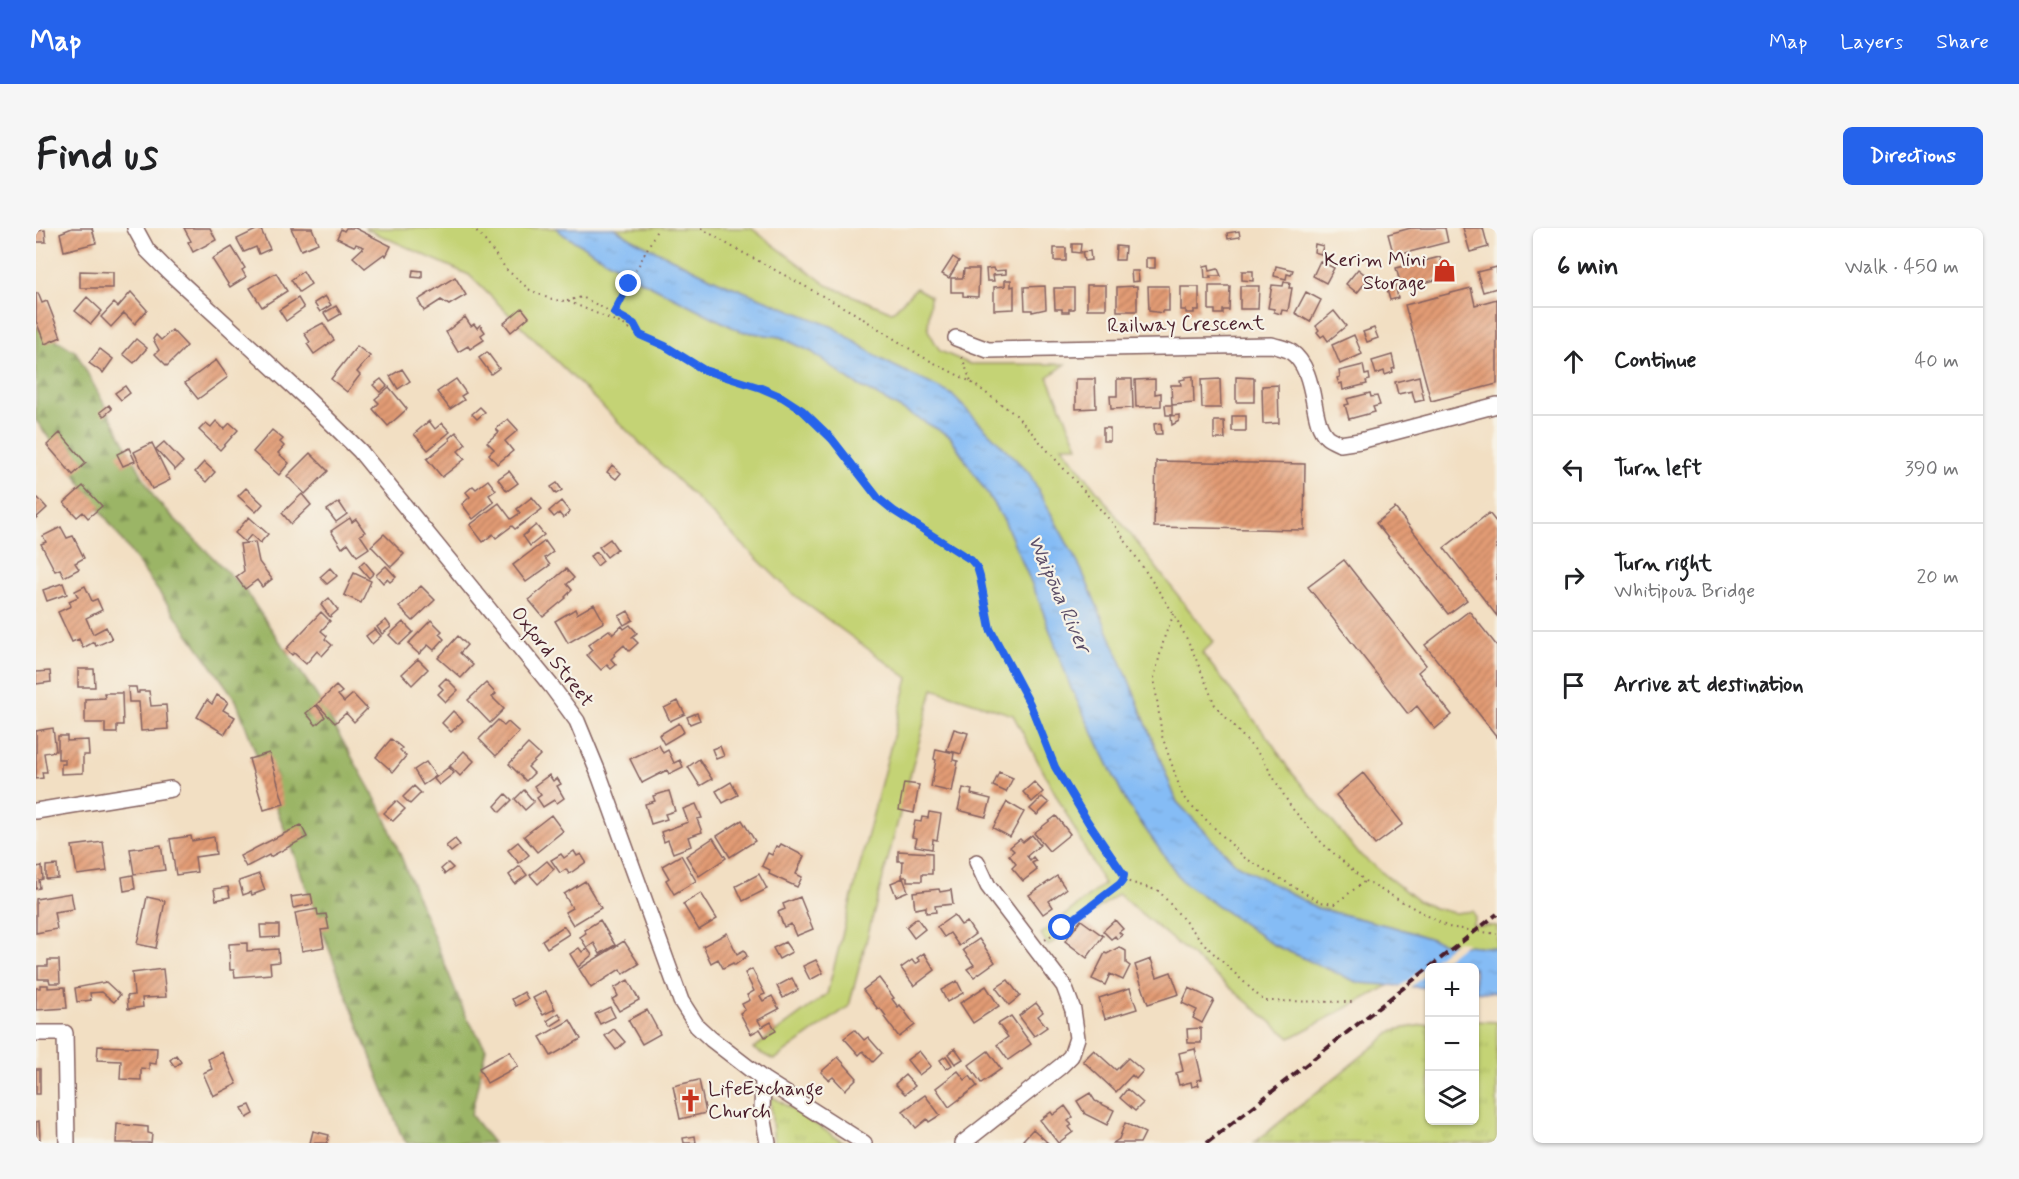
<!DOCTYPE html>
<meta charset="utf-8">
<style>
:root{--surface:#fff;--page:#f6f6f6;--text:#202124;--muted:#757577;--line:#e0e0e0;--accent:#2563eb}
body{margin:0;font-family:Mynerve,sans-serif;background:var(--page);color:var(--text)}
.controls{position:absolute;right:18px;bottom:18px;display:grid;overflow:hidden;border-radius:9px;box-shadow:0 2px 4px #0004}
.controls button{width:54px;height:54px;display:grid;place-items:center;padding:0;border:0;border-bottom:2px solid var(--line);background:var(--surface);color:var(--text);font:30px sans-serif}
.stop{position:absolute;width:18px;height:18px;margin:-14px;border:4px solid #2563eb;border-radius:50%;background:#fff}
.stop.end{background:#2563eb;border-color:#fff;box-shadow:0 2px 6px #0008}
.list{margin:0;padding:0;list-style:none}
h2{display:flex;justify-content:space-between;align-items:center;height:78px;margin:0;padding:0 24px;font-size:26px}
h2 small{font-size:20px;font-weight:400;color:var(--muted)}
.list li{display:grid;grid-template-columns:39px 1fr auto;gap:18px;align-items:center;box-sizing:border-box;height:108px;padding:0 24px;border-top:2px solid var(--line)}
.list b{display:block;font-size:22px;white-space:nowrap}
.list p{margin:0;font-size:20px;white-space:nowrap;color:var(--muted)}
.list em{font-size:20px;font-style:normal;color:var(--muted)}
.icon{flex:none;width:33px;height:33px;fill:none;stroke:currentColor;stroke-width:2;stroke-linecap:round;stroke-linejoin:round}
.map{position:relative;flex:none;width:1461px;height:915px;overflow:hidden;border-radius:9px}
header{display:flex;align-items:center;gap:36px;box-sizing:border-box;height:84px;padding:0 30px;background:var(--accent);color:#fff}
header strong{font-size:28px}
nav{display:flex;gap:33px;margin-inline-start:auto;font-size:21px}
.intro{display:flex;align-items:center;justify-content:space-between;box-sizing:border-box;height:144px;padding:0 36px}
h1{margin:0;font-size:42px}
.button{padding:15px 27px;border-radius:9px;background:var(--accent);color:#fff;font-size:21px;font-weight:700}
main{display:flex;gap:36px;padding:0 36px}
aside{flex:1;background:var(--surface);border-radius:9px;box-shadow:0 2px 4px #0004}
.map>svg:first-child{display:block}
.grass{fill:url(#grass-tufts);stroke:#877950;stroke-width:1.5}
.forest{fill:url(#forest-firs);stroke:#726a48;stroke-width:1.5}
.park{fill:#c4d375;stroke:#877950;stroke-width:1.5}
.water{fill:url(#water-ripples);stroke:#686e90;stroke-width:1.5}
.pier{fill:#f2dfc3}
.building{fill:url(#building-hatch)}
.lines{fill:none;stroke-linecap:round;stroke-linejoin:round}
.minor-casing{stroke:#856260;stroke-width:18}
.path{stroke:#856260;stroke-width:2;stroke-dasharray:1.5 4.5;stroke-linecap:butt}
.minor{stroke:#fff;stroke-width:15}
.rail{stroke:#4a1f2b;stroke-width:4;stroke-dasharray:9 4.5;stroke-linecap:butt}
.route{stroke:#2563eb;stroke-width:8}
.labels{text-anchor:middle;dominant-baseline:central;stroke-width:4.5;stroke-linejoin:round;paint-order:stroke}
.poi-label{font-size:20px;fill:#4a1f2b;stroke:#f7f3e8;text-anchor:end}
.street-label{font-size:20px;fill:#4a1f2b;stroke:#f7f3e8}
.water-label{font-size:21px;font-style:italic;fill:#5c4e68;stroke:#f7f3e8}
</style>
<header>
<strong>Map</strong>
<nav><a>Map</a><a>Layers</a><a>Share</a></nav>
</header>
<div class="intro"><h1>Find us</h1><a class="button">Directions</a></div>
<main>
<div class="map">
<svg width="1461" height="915" viewBox="0 0 1461 915">
<defs>
<pattern id="grass-tufts" width="24" height="20" patternUnits="userSpaceOnUse" patternTransform="scale(1.5)"><rect width="24" height="20" fill="#c4d375"/><path d="M3 7l-1-3M5 7V3M7 7l1-3M15 17l-1-3M17 17v-4M19 17l1-3" fill="none" stroke="#aab565"/></pattern>
<pattern id="forest-firs" width="22" height="20" patternUnits="userSpaceOnUse" patternTransform="scale(1.5)"><rect width="22" height="20" fill="#9bb566"/><path d="M5 1l3.5 6h-7zM16 11l3.5 6h-7z" fill="#809354"/></pattern>
<pattern id="water-ripples" width="26" height="14" patternUnits="userSpaceOnUse" patternTransform="scale(1.5)"><rect width="26" height="14" fill="#85bcf5"/><path d="M2 4q2-2 4 0t4 0M15 11q2-2 4 0t4 0" fill="none" stroke="#74a1d2"/></pattern>
<pattern id="building-hatch" width="6" height="6" patternUnits="userSpaceOnUse" patternTransform="scale(1.5)"><rect width="6" height="6" fill="#e29b74"/><path d="M-1 1l2-2M0 6l6-6M5 7l2-2" fill="none" stroke="#b97e5f"/></pattern>
</defs>
<rect width="100%" height="100%" fill="#f7f3e8"/>
<filter id="ink" filterUnits="userSpaceOnUse"><feTurbulence type="fractalNoise" baseFrequency=".0167" numOctaves="2"/><feDisplacementMap in="SourceGraphic" scale="12" xChannelSelector="R" yChannelSelector="G"/><feConvolveMatrix kernelMatrix="1 2 1 2 8 2 1 2 1" color-interpolation-filters="sRGB"/></filter>
<filter id="wash" filterUnits="userSpaceOnUse"><feTurbulence type="fractalNoise" baseFrequency=".008" numOctaves="4" result="noise"/><feDisplacementMap in="SourceGraphic" scale="24" xChannelSelector="R" yChannelSelector="G"/><feGaussianBlur stdDeviation="1.35" result="paint"/><feColorMatrix in="noise" values="0 0 0 0 0 0 0 0 0 0 0 0 0 0 0 0 0 1.4 0 .05"/><feComposite in="paint" operator="in"/></filter>
<g filter="url(#wash)">
<rect width="100%" height="100%" fill="#f2dfc3"/>
<path class="grass" d="M1439 793 1461 794V915H1218L1358 802 1393 796 1394 892H1438Z
M734 867 809 915H738Z"/>
<path class="forest" d="M0 99 40 124 119 271 208 361 281 468 347 584 429 786 450 821 435 887 457 915H371L366 909 306 755 200 472 0 192Z"/>
<path class="park" d="M328 0H520L528 7 604 52 704 103 744 109 776 124 815 153 914 208 968 292 1002 370 1035 460 1091 575 1146 653 1238 717 1323 755 1354 757 1254 810 1082 666 1012 718 1005 706 1068 656 977 487 897 461 813 778 738 832 717 821 791 766 872 450 758 367 433 47Z
M578 0H715L791 57 856 84 880 60 894 68 892 102 904 123 934 136H1030L1012 149 1042 218H1026L1178 414 1166 425 1236 515 1252 540 1323 626 1382 673 1398 680 1419 685 1437 683 1439 690 1436 697 1461 698V720L1408 715 1361 700 1281 680 1200 636 1141 574 1094 455 1045 341 993 245 915 166 846 132 797 99 682 53 600 13Z"/>
<path class="water" d="M520 0H578L600 13 682 53 797 99 846 132 915 166 993 245 1045 341 1094 455 1141 574 1200 636 1281 680 1361 700 1408 715 1461 720V765L1439 763 1438 740H1394L1393 760 1323 755 1238 717 1146 653 1091 575 1035 460 1002 370 968 292 914 208 815 153 776 124 744 109 704 103 604 52 528 7Z"/>
<path class="pier" d="M1421 713 1431 714 1399 739 1394 740 1393 744 1371 762 1361 761Z"/>
<g id="blocks">
<path class="building" d="M36 0H56L60 15 28 23 24 5Z
M148 0H174L180 12 157 24 152 14 155 13Z
M224 0 234 21 223 26 220 19 208 24 201 11Z
M255 0H276L282 15 265 22Z
M310 0H319L355 18 350 28 348 26 329 40 317 29 328 19 320 16 318 18 301 10 305 1 308 3Z
M1375 0H1409L1412 14 1358 28 1352 6Z
M1427 0H1447L1452 19 1434 24Z
M9 2 10 14H0V3Z
M1203 3 1204 9 1192 11 1191 5Z
M1036 16H1045L1044 25 1036 24Z
M1279 16 1287 18 1285 26 1278 24Z
M1080 18 1089 19 1088 32H1079Z
M196 19 209 40 206 42 210 49 194 59 176 31Z
M1018 20H1030V33H1018Z
M1054 23 1055 32 1048 33 1046 24Z
M917 29 923 33 913 50 906 46Z
M1404 29 1410 49 1366 61 1360 40Z
M1110 30H1119V40H1110Z
M1284 33 1298 40 1290 55 1277 48Z
M1173 37 1174 43 1182 41 1185 48H1174L1175 50H1169L1168 38Z
M1240 38 1257 42 1255 47 1251 46 1250 51 1238 48Z
M1461 39V60L1447 64 1441 44Z
M957 40 958 43 970 42V46L957 47 958 53H951L950 41Z
M928 41H943L942 69 927 68V64H915V50H927Z
M1322 41 1337 53 1333 57 1329 55 1321 65 1310 56Z
M377 42 386 43V50L376 49Z
M44 43 77 44V60H44Z
M267 43 275 56 263 64 255 52Z
M1095 43H1102L1103 53 1096 54Z
M1206 43H1217V53L1206 52Z
M240 45 251 63 226 79 214 60Z
M419 49 430 67 413 77 405 72 388 83 382 72Z
M969 52H975V59L978 58V81L958 82V59L969 58Z
M1248 54 1254 55 1253 60H1256L1252 83 1246 82 1245 86 1238 84V81L1232 80 1236 57 1247 58Z
M1359 56 1362 70 1354 72 1350 58Z
M1051 57H1070V81H1051Z
M1009 58 1010 81 996 84V82H989L988 59Z
M1101 58V83H1081V59Z
M1112 58H1133V83H1126V85L1113 83Z
M1173 58H1194L1193 82H1187V86H1179V82H1173Z
M1204 58H1223L1222 81H1204Z
M1145 59H1163V82H1158V85H1150V82H1145Z
M1018 60H1038V81H1033V84H1026V81H1019Z
M1435 60 1439 77 1461 71V156L1395 173 1369 77Z
M95 64 111 82 99 96 88 85 75 99 65 89 78 75 82 79Z
M1270 64 1285 72 1274 94 1259 85Z
M2 65 6 75 11 73 25 109 9 116 0 93V66Z
M289 68 295 77 284 84 278 75Z
M51 69 66 83 55 96 39 83Z
M262 70 268 80 250 93 243 82Z
M300 78 305 86 293 93 288 85Z
M486 80 493 89 475 104 468 95Z
M1298 83 1310 98 1292 113 1288 107 1285 109 1281 104 1283 102 1280 98Z
M429 89 435 98 438 96 441 100 444 97 449 104 445 107 448 112 434 121 432 118 422 124 410 104Z
M287 95 298 112 278 126 271 116 274 114 268 105Z
M1338 100 1342 110 1331 114 1327 104Z
M136 102 151 118 131 138 119 126 123 122 117 111 120 107 125 112Z
M1318 107 1326 126 1304 136 1296 117Z
M100 111 111 120 98 135 87 126Z
M321 118 334 128 321 144 324 147 311 164 295 151Z
M64 121 77 131 67 145 53 135Z
M451 124 463 140 455 146 443 130Z
M1356 127 1359 140 1356 141 1357 144 1349 147 1348 143 1340 146 1336 133Z
M180 132 192 149 162 171 149 155Z
M1327 137 1329 147 1333 146 1334 152 1330 153 1331 156 1307 162 1306 155 1303 156 1301 150 1304 149 1303 143Z
M366 141 374 153 362 161 354 148Z
M1157 148 1158 175 1136 177V187H1130L1129 177H1136L1135 157H1145L1144 152 1149 151V149Z
M1383 148 1388 172 1379 174 1376 163 1362 166 1359 154Z
M1200 149 1218 150V174H1200Z
M345 151 351 158 344 164 337 157Z
M420 151 430 165 425 168 428 172 414 181 401 164Z
M1040 151H1059L1060 180 1040 181Z
M1081 151H1096L1097 180 1075 181 1074 168H1081Z
M1119 151V166L1125 165V178L1100 179 1099 152Z
M1184 151 1185 180H1166L1165 152Z
M1242 157 1243 195 1227 196 1226 158Z
M89 158 94 165 85 172 79 165Z
M353 159 371 181 352 198 337 181 343 175 339 171Z
M1334 165 1335 169 1341 168 1344 177 1337 179 1339 184 1313 191 1309 177 1313 176 1311 171Z
M73 177 76 181 68 188 64 184Z
M444 179 449 184 441 191 436 186Z
M1143 187V193L1136 197 1135 188Z
M1196 188H1210V203H1196Z
M472 191 482 202 469 213 477 223 461 236 453 226 458 221 451 214 463 204 460 201Z
M180 193 188 201 194 195 202 202 184 222 163 202 170 195 175 199Z
M393 193 399 201 406 195 414 204 392 222 378 206Z
M1178 193H1188L1189 211H1178Z
M1125 195 1126 206H1119L1118 196Z
M1067 200H1074V213H1067Z
M236 202 247 211 244 214 248 218 242 225 253 235 243 247 217 224Z
M420 204 430 216 422 223 429 231 406 249 391 231 414 212 413 210Z
M24 205 50 235 37 247 11 217Z
M128 214 147 234 139 242 120 221Z
M116 215 134 252 116 261 98 224Z
M93 220 99 233 87 238 81 226Z
M274 225 292 243 269 266 251 248Z
M1120 233 1269 236 1268 302 1118 299Z
M168 234 179 244 170 254 159 244Z
M576 237 585 245 580 251 571 244Z
M473 243 482 255 471 263 462 251Z
M452 252 460 262 453 267 458 274 437 291 426 276 434 269 430 264 437 258 440 261Z
M521 255 526 262 520 266 515 259Z
M47 258 66 278 52 290 47 284 41 289 28 275Z
M210 260 227 276 220 284 202 268Z
M266 266 275 277 255 296 246 285Z
M496 269 506 281 479 301 476 298 460 310 457 306 447 314 434 297 463 275 475 291 484 285 481 281Z
M2 270 11 280 0 290V272Z
M525 273 534 284 527 290 523 285 518 289 513 283Z
M303 274 311 286 300 294 291 282Z
M1359 280 1431 372 1412 386 1340 295Z
M1453 285 1461 295V388L1408 320Z
M213 289 232 306 224 315 215 307 209 314 199 305Z
M314 290 316 294 320 291 329 304 324 307 333 320 321 328 312 315 306 320 295 303Z
M500 297 508 307 494 318 487 308Z
M25 299 31 310 37 308 48 330 39 335 43 341 28 349 24 341 19 343 5 316 10 314 7 308Z
M348 306 368 326 355 339 335 318Z
M574 311 581 321 571 329 563 319Z
M509 313 517 324 509 330 514 337 490 354 477 337Z
M219 314 223 334 236 351 226 359 221 352 209 361 200 349 208 343 204 316Z
M561 324 567 333 561 338 554 328Z
M1308 332 1390 437 1382 444 1416 487 1399 501 1381 478 1372 486 1272 359Z
M328 333 338 345 333 350 323 338Z
M350 338 360 349 354 354 351 351 347 355 340 347Z
M294 340 301 348 291 356 284 349Z
M530 341 538 350 531 356 536 362 529 369 530 370 507 389 493 372Z
M318 345 335 353 325 375 308 367Z
M27 355 31 366 11 373 7 362Z
M49 358 56 373 61 371 66 382 50 390 57 406 70 399 76 411 60 418 58 414 47 420 43 411 36 414 22 384 35 378 33 373 42 369 39 363Z
M385 358 399 372 377 393 363 379Z
M293 370 302 382 294 389 285 377Z
M558 376 568 394 532 415 519 393 539 381 541 386Z
M592 383 597 392 588 397 583 388Z
M1433 383 1461 418V509L1389 417Z
M285 384 294 393 285 403 291 408 289 411 296 417 286 428 281 423 270 436 258 425 256 427 250 421Z
M350 392 355 399 346 406 341 399Z
M395 392 406 403 403 406 408 411 398 422 392 417 383 426 372 416Z
M367 394 377 404 363 417 353 407Z
M594 397 601 405 596 409 602 415 593 423 588 417 578 426 579 427 575 431 580 437 575 441 571 437 565 442 551 427 556 422 552 417 573 402 577 406 586 398 588 401Z
M339 401 345 408 336 416 330 408Z
M422 408 431 417 424 425 437 437 425 450 402 430Z
M382 431 392 441 376 457 366 446Z
M42 441H58L59 459H42Z
M14 443 15 454 0 456V444Z
M410 450 422 462 410 474 402 466 407 461 403 457Z
M450 455 460 466 456 469 468 481 454 495 432 472Z
M300 458 306 464 302 467 308 474 317 466 331 481 318 494 310 485 299 495 281 476Z
M92 459H100L101 465H103V463H113L115 478 130 477 132 501 105 503 103 474H93Z
M68 465H86L87 497H81V505H69V495H49V471L69 470Z
M181 467 192 474 187 482 199 489 189 506 161 489 171 472 176 476Z
M642 473 649 486 634 493 628 480Z
M280 477 289 489 280 497 270 485Z
M417 483 427 493 415 504 406 495Z
M661 485 664 492 654 496 651 489Z
M462 492 468 498 472 494 483 504 460 528 443 511Z
M643 495 648 504 628 516 623 507Z
M17 500 20 523 8 525 11 544H6L7 550 0 551V503Z
M918 501 932 505 925 526 911 522Z
M22 508H31V513L52 512 53 527H47V545L25 546V536H29V531H22Z
M355 511 366 520 364 522 370 528 357 544 340 529Z
M492 516 504 527 492 539 498 545 490 553 473 536Z
M623 517 627 525 632 522 638 535 644 532 647 539 633 546 631 542 606 555 594 531Z
M684 518 688 528 680 531 676 521Z
M900 521 918 525 917 532 922 533 916 564 895 559 900 532 898 531Z
M428 523 438 533 424 548 414 538Z
M233 525 248 576 228 582 213 531Z
M663 531 676 551 664 558 652 539Z
M390 534 400 548 387 557 378 542Z
M413 539 418 545 403 557 398 551Z
M963 544 977 550 970 564 957 558Z
M1327 545 1367 596 1339 617 1300 567Z
M513 547 517 553 521 550 525 556 521 558 528 570 521 575 518 572 507 579 501 570 505 567 498 558Z
M695 554 702 567 687 575 680 563Z
M998 554 1007 564 996 574 987 564Z
M868 555 883 557 878 585 863 582Z
M378 558 385 565 374 576 367 569Z
M927 560 936 562 935 566 955 571 950 589 922 582Z
M488 562 498 574 489 582 479 571Z
M633 563 639 583 629 586 631 591 615 596 609 576 619 573 617 568Z
M470 566 476 572 464 584 459 578Z
M1006 569 1013 575 1001 587 994 581Z
M360 573 369 581 357 593 348 585Z
M971 574 988 584 974 609 957 600Z
M660 576 666 590 661 591 666 604 652 609 655 618 637 625 632 612 628 614 625 604 652 594 647 581Z
M893 584 905 586 901 612 897 611 896 621 879 618 881 610 876 609 879 593 885 594 886 589 892 590Z
M515 587 527 603 501 624 488 608Z
M1020 588 1034 606 1013 623 998 605Z
M706 592 719 613 694 629 681 608Z
M265 597 271 609 234 629 233 627 210 639 204 628Z
M996 607 1004 617 991 628 994 632 997 629 1000 633 996 635 1001 642 987 653 976 640 980 636 973 627 978 623 974 619 984 611 987 614Z
M155 608 156 613 178 609 180 626 159 629 161 644 140 647 134 611Z
M677 610 690 630 663 648 650 628Z
M419 611 424 617 415 624 410 618Z
M67 614 71 643 41 647 36 618Z
M482 614 493 627 483 635 472 622Z
M745 616 768 628 760 646 766 649 761 659 733 646 734 642 726 638 732 625 736 627 740 618 743 619Z
M125 617 129 642 98 646 94 621Z
M538 623 541 628 545 626 550 634 533 646 530 641 524 645 515 632 525 626 528 630Z
M862 623 896 625V646H886V653H871V649H866L867 633H862Z
M645 627 660 653 638 666 630 652 633 650 626 638Z
M511 633 518 641 502 656 494 647Z
M412 635 417 640 409 646 405 641Z
M21 637 22 650 10 651V638Z
M6 638 7 651 3 652 4 660 0 661V639Z
M484 638 491 647 479 656 473 647Z
M223 646 229 662 216 667 215 664 207 667 203 653Z
M723 646 731 661 707 673 700 658Z
M97 647 99 661 88 663 86 649Z
M1021 648 1030 661 1013 673 1017 679 1007 686 993 667Z
M867 650 872 663 860 668 855 655Z
M549 653 565 680 537 697 529 684 536 680 528 666Z
M192 659 194 669 180 672 178 661Z
M903 661 904 664 915 662 917 676 899 678 900 684 890 685V679L879 681 877 664Z
M35 665 38 681 18 684 21 701 0 705V671Z
M665 665 681 691 663 702 647 676Z
M275 666 277 676 257 680 255 669Z
M111 669 129 673 120 720 101 716Z
M764 669 777 701 760 708 755 696 748 699 742 684 749 681 747 676Z
M281 681 282 687 290 686 293 701 285 702 288 719 266 723 259 685Z
M918 687 925 697 931 694 939 706 923 718 914 705 908 709 901 699Z
M881 690 889 701 878 710 870 699Z
M564 692 579 717 564 726 558 715 551 720 544 709 550 705 548 702Z
M1045 692 1067 708 1051 730 1029 713Z
M1079 692 1087 701 1083 704 1086 707 1081 711 1079 708 1075 711 1067 703Z
M224 697H243V709L225 710Z
M528 698 533 706 511 720 506 712Z
M691 705 701 726 708 722 711 728 699 737 697 735 687 740 682 731 675 735 667 718Z
M943 711 959 734 938 749 931 741 938 737 927 722Z
M588 713 603 736 587 746 584 741 555 760 543 741Z
M749 714 756 724 743 731 737 720Z
M211 715V723L242 721 243 734 234 735 235 746 199 749 198 742H194L193 716Z
M1083 719 1090 723V735L1094 738 1087 752 1074 746 1069 757 1056 751 1069 725 1071 726Z
M543 720 546 724 551 720 556 727 542 739 534 726Z
M888 725 899 742 878 758 865 740 876 732 879 736 884 733 881 730Z
M1115 731 1121 749 1135 744 1143 766 1112 776 1099 737Z
M12 732H23L24 755H14L13 751H2V738H12Z
M780 732 787 745 774 752 767 738Z
M127 741 130 769 106 770 107 779 92 781 91 768 98 767 96 745Z
M716 741 729 766 724 768 727 773 736 768 743 781 722 792 726 799 735 794 740 803 729 809 724 801 715 806 704 785 709 782 706 776 714 772 711 767 718 763 709 745Z
M756 750 762 762 747 770 741 758Z
M843 750 858 770 856 771 862 779 864 777 879 797 863 809 848 789 850 788 844 780 842 781 827 762Z
M592 752 603 772 583 783 576 771 582 768 578 760Z
M972 752 984 768 973 777 960 760Z
M921 753 927 765 911 774 905 762Z
M70 754 84 767 78 774 66 764 54 765 55 772 41 774 39 760Z
M4 757H12V760L29 759 31 780 0 782V760H4Z
M950 758 963 778 937 795 924 775Z
M1094 760 1101 781 1069 791 1063 770Z
M1153 760 1178 772 1166 795 1157 790 1161 782 1146 775Z
M510 763 519 781 507 787 497 770Z
M488 764 492 771 480 778 476 771Z
M1000 775 1007 784 1002 788 1011 799 998 808 983 788Z
M574 779 579 789 564 796 559 786Z
M611 782 624 806 606 816 592 792Z
M523 785 526 791 515 798 511 793Z
M975 788 995 816 972 832 961 817 972 809 962 796Z
M534 792 545 811 515 828 504 809Z
M1165 800V815H1152L1151 801Z
M578 801 589 814 580 822 569 808Z
M819 802 828 812 832 809 846 825 837 834 827 823 823 827 808 810Z
M62 818 121 820 120 836 113 835V841L105 840V852L84 851 85 833 61 832Z
M919 820 927 831 919 836 912 826Z
M1159 821 1166 851 1161 852 1163 857 1156 859 1155 854 1143 857 1140 845 1147 843 1143 825Z
M1058 822 1080 842 1092 830 1107 843 1100 851 1096 847 1080 864 1047 833Z
M474 823 482 838 451 855 443 840Z
M883 823 895 838 883 847 871 832Z
M952 823 965 841 945 855 933 837Z
M186 824 201 856 177 868 167 845 176 841 172 831Z
M140 827 145 834 139 839 134 832Z
M910 828 916 837 910 841 904 832Z
M802 829 821 850 809 862 797 849 793 852 785 844Z
M0 841H4V866H0Z
M922 843 929 852 934 848 941 858 913 879 900 860Z
M869 847 879 858 869 866 859 856Z
M663 852 670 885 644 891 637 858Z
M1091 861 1107 875 1099 883 1084 870Z
M1054 865 1059 873 1078 882 1071 897 1049 886 1041 873Z
M889 867 904 887 893 894 891 891 880 900 867 883Z
M214 877 218 886 211 890 206 880Z
M1029 878 1037 889 1032 893 1036 897 1033 899 1037 904 1022 915 1004 892 1015 884 1017 887Z
M3 893 4 912 0 913V894Z
M1089 895 1109 905 1104 915H1077L1083 911Z
M81 896 112 899V905L116 906 115 915H80Z
M997 901 1012 915H990L987 912Z
M277 903 293 907 291 915H274Z
M659 908 660 915H648L647 910Z"/>
</g>
</g>
<g filter="url(#ink)">
<use href="#blocks" fill-opacity="0" stroke="#856260" stroke-width="1.5"/>
<g class="lines">
<defs>
<path id="minor" d="M99 0 111 22 133 44 269 169 324 223 516 459 541 493 562 544 645 773 661 798 675 811 727 851 828 915
M920 110 952 122 1236 117C1241 119 1249 120 1254 123 1283 143 1273 193 1291 209 1295 212 1300 214 1304 216L1324 213 1461 177
M0 583 135 561
M0 805H29L31 915
M727 851 726 882 732 915
M927 915 1025 838 1035 828 1041 810 1037 782 1028 758 952 658 941 634"/>
</defs>
<use href="#minor" class="minor-casing"/>
<path class="path" d="M436 0 446 9 471 42 494 62 516 72 531 73 586 96 613 112 629 118 668 142 725 160 746 169 782 197 842 270 858 283 935 332 941 339 944 349 954 401 994 476 1019 539 1060 606 1087 647V652L1084 656 1009 712
M665 0 693 17 818 85 885 128 935 154 980 187 1080 299 1138 386 1155 419 1179 477 1226 530 1255 579 1286 615 1329 653 1412 699 1461 706
M531 73 546 69 598 96 603 105
M578 85 622 0
M926 129 935 154
M1138 386 1129 407 1118 450 1126 508 1147 569 1209 630 1284 674 1299 676 1329 653
M1087 652 1123 663 1172 720 1228 773 1318 774"/>
<use href="#minor" class="minor"/>
<path class="rail" d="M1171 915 1461 686"/>
</g>
</g>
<g class="lines" filter="url(#ink)">
<path class="route" d="M593 56 578 85 598 96 604 107 629 118 668 142 725 160 746 169 766 182 796 211 842 270 858 283 935 332 941 339 944 349 954 401 994 476 1019 539 1052 594 1088 647 1087 652 1084 656 1026 700"/>
</g>
<defs>
<symbol id="shop-bare" viewBox="-9 -9 18 18"><path d="M-5-2.5h2.3a2.7 3.5 0 0 1 5.4 0H5L5.5 6h-11ZM-1.5-2.5h3a1.5 2.3 0 0 0-3 0Z" fill="#c8321e" stroke="#f7f3e8" stroke-width="2.5" paint-order="stroke"/></symbol>
<symbol id="church-bare" viewBox="-9 -9 18 18"><path d="M-1.2-6h2.4v3.5h3.3v2.4h-3.3V6h-2.4V-.1h-3.3v-2.4h3.3Z" fill="#c8321e" stroke="#f7f3e8" stroke-width="2.5" paint-order="stroke"/></symbol>
</defs>
<g fill-rule="evenodd">
<use href="#shop-bare" x="1392" y="26" width="33" height="33"/>
<use href="#church-bare" x="638" y="856" width="33" height="33"/>
</g>
<g class="labels">
<g class="poi-label">
<text x="1390" y="32">Kerim Mini<tspan x="1390" dy="23">Storage</tspan></text>
<text x="672" y="861" text-anchor="start">LifeExchange<tspan x="672" dy="23">Church</tspan></text>
</g>
<g class="street-label">
<text transform="translate(1150 97) rotate(-1)">Railway Crescent</text>
<text transform="translate(516 429) rotate(52)">Oxford Street</text>
</g>
<g class="water-label">
<text transform="translate(1023 366) rotate(66)">Waipōua River</text>
</g>
</g>
</svg>
<div class="controls">
<button>+</button>
<button>−</button>
<button><svg class="icon" aria-label="layers" viewBox="0 0 24 24"><path d="M12 4l9 5-9 5-9-5zM3 14l9 5 9-5"/></svg></button>
</div>
<div class="stop" style="left:1026px;top:700px"></div>
<div class="stop end" style="left:593px;top:56px"></div>
</div>
<aside>
<h2>6 min<small>Walk · 450 m</small></h2>
<ul class="list">
<li><svg class="icon" aria-label="ahead" viewBox="0 0 24 24"><path d="M12 20V5M6 11l6-6 6 6"/></svg><div><b>Continue</b></div><em>40 m</em></li>
<li><svg class="icon" aria-label="left" viewBox="0 0 24 24"><path d="M17 20v-9H6M10 6l-5 5 5 5"/></svg><div><b>Turn left</b></div><em>390 m</em></li>
<li><svg class="icon" aria-label="right" viewBox="0 0 24 24"><path d="M7 20v-9h11M14 6l5 5-5 5"/></svg><div><b>Turn right</b><p>Whitipoua Bridge</p></div><em>20 m</em></li>
<li><svg class="icon" aria-label="arrive" viewBox="0 0 24 24"><path d="M6 21V4h12l-3 4 3 4H6"/></svg><div><b>Arrive at destination</b></div></li>
</ul>
</aside>
</main>
